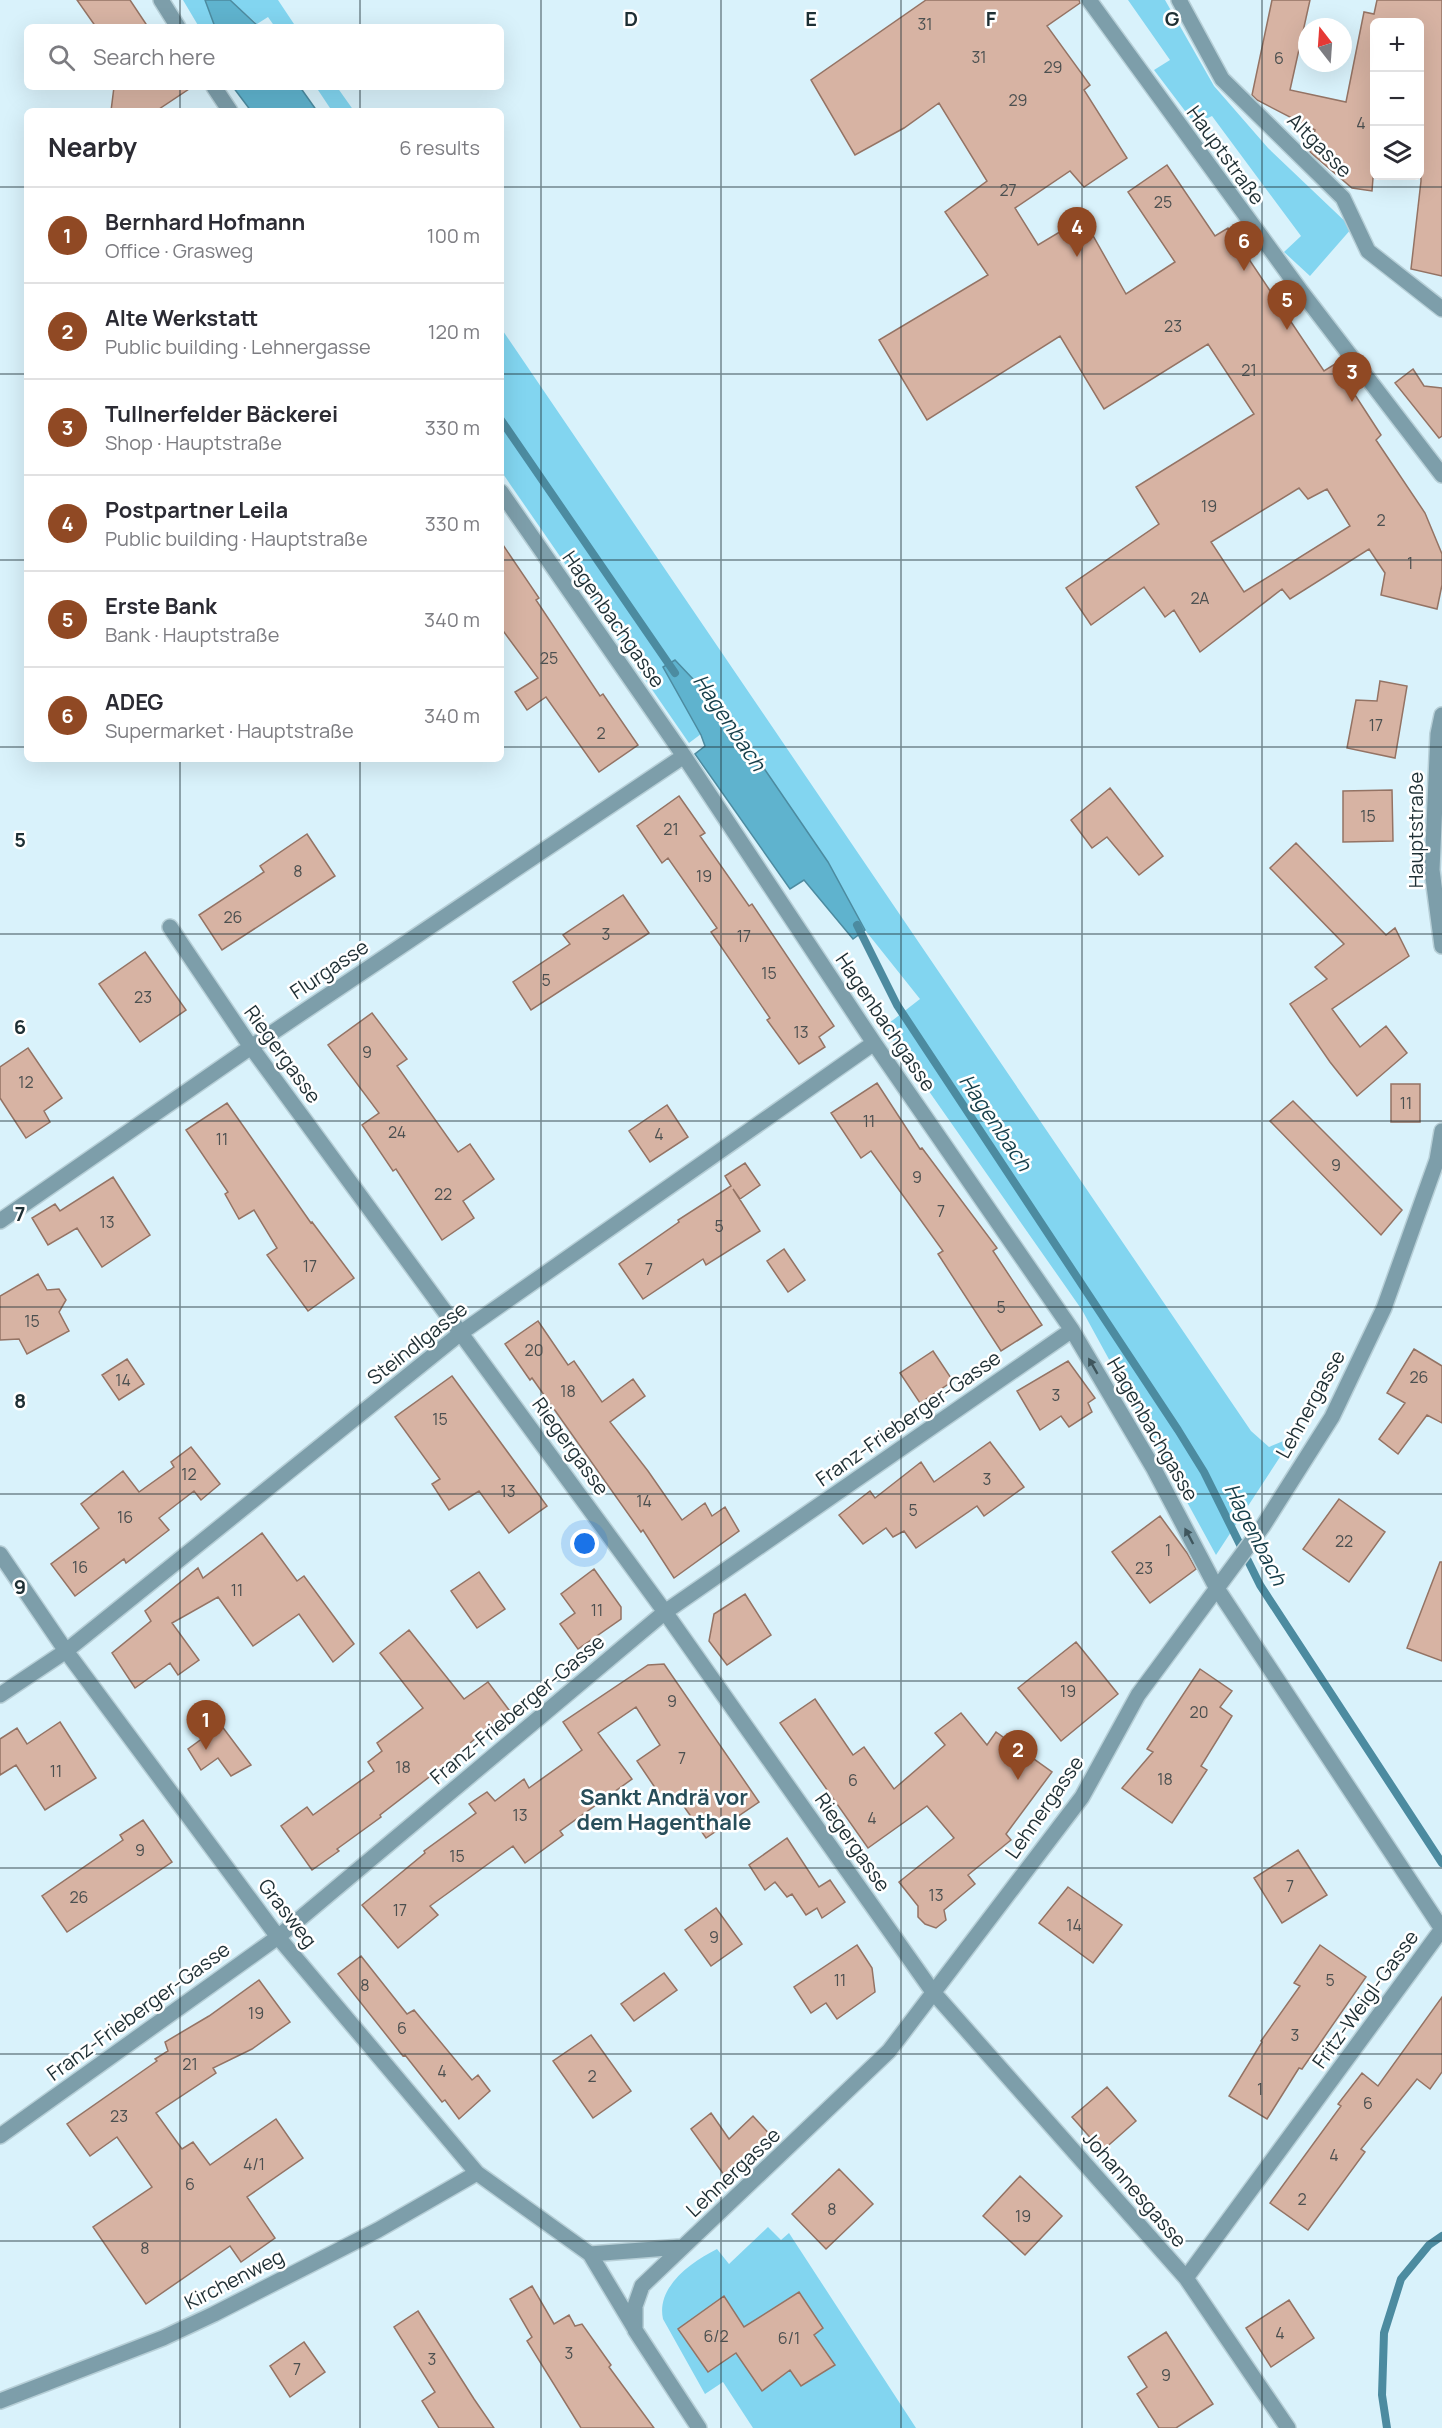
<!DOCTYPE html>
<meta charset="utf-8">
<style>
:root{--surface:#fff;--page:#f7f7f7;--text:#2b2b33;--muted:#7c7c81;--line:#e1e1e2;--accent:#904924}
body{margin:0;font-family:Manrope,sans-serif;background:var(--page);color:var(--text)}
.controls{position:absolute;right:18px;top:18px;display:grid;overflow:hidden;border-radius:9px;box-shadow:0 6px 24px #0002}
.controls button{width:54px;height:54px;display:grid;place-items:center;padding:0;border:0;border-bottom:2px solid var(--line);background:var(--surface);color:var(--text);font:30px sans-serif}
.compass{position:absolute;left:1298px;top:18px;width:54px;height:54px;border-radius:50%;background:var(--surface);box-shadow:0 6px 24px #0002;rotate:343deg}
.you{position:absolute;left:585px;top:1544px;width:21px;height:21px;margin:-15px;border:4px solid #fff;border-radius:50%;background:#1a73e8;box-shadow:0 0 0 9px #1a73e833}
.badge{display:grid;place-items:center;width:39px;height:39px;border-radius:50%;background:var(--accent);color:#fff;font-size:20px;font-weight:700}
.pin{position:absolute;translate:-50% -50px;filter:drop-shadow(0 2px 3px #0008)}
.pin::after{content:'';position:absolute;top:32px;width:21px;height:18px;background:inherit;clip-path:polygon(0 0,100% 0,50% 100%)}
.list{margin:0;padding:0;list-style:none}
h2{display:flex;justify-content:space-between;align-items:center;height:78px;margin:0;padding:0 24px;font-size:26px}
h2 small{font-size:20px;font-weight:400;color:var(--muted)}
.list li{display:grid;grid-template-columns:39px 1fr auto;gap:18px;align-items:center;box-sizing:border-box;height:96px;padding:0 24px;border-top:2px solid var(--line)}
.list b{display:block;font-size:22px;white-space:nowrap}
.list p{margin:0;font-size:20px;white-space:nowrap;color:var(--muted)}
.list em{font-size:20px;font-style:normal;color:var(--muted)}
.icon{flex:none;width:33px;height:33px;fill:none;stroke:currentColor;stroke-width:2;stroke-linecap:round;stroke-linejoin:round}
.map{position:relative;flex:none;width:1442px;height:2428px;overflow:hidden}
.search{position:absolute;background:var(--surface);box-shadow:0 6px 24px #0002;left:24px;top:24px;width:480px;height:66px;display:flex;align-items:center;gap:15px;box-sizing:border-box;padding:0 21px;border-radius:9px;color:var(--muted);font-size:22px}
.panel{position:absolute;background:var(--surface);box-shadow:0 6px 24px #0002;left:24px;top:108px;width:480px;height:654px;border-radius:9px}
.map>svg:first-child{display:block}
.green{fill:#82d5f0;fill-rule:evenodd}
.water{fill:#5fb3ce;stroke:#4c8ba0;stroke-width:1.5}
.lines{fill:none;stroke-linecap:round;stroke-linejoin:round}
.stream{stroke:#4c8ba0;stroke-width:8}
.building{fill:#d7b3a3;stroke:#947364;stroke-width:1.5;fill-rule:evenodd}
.minor-casing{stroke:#b7cfd7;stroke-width:18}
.minor{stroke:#7d9eaa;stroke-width:15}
.oneway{fill:#3f565d}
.grid{fill:none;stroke:#1e2f34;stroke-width:1.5;stroke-opacity:0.55}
.labels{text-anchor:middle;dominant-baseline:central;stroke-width:5;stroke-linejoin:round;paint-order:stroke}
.number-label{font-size:16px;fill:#4c5050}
.street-label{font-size:20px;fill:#1e2f34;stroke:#fff}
.water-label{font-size:21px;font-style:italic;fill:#153d48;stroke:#fff}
.quarter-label{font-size:22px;font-weight:bold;fill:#284e5a;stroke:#fff}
.grid-label{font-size:20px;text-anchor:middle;font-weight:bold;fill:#1e2f34;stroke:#fff;stroke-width:5;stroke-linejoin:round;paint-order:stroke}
</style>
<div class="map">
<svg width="1442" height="2428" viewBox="0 0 1442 2428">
<rect width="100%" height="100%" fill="#d9f2fb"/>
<path class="green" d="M183 0H205L215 27H199Z
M230 0H278L296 27H275L268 17 257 24Z
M1128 0H1165L1214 86 1268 148 1352 228 1310 276 1284 252 1301 236 1212 116 1195 124 1154 70 1170 60Z
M316 87H337L354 111H332Z
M501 328 1251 1431 1269 1447 1293 1437 1216 1555 1082 1310 884 1027 920 999 865 930 828 862 729 717 663 667 701 734 689 743 501 471Z
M768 2227 781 2240 789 2233 916 2428H753L723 2382 705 2394 663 2319C656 2287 691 2262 717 2249L729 2264ZM799 2292 823 2328 814 2335 835 2365 801 2386 790 2370 736 2353 708 2372 678 2329 724 2297 755 2342 775 2329 766 2313Z"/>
<path class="water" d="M205 0H230L259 27H215Z
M233 87H300L317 111H251Z
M675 660 729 717 828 862 865 930 853 939 804 880 790 889 695 754 705 746 701 735 663 667Z"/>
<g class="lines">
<path class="stream" d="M501 420 675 673
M857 925 897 1005 1178 1430 1204 1472 1260 1585 1442 1863
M1387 2428 1382 2395 1384 2333 1401 2279 1429 2245 1442 2236"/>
</g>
<path class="building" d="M77 0H130L148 27H96Z
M926 0H1079L1080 3 1047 26 1090 85 1084 90 1127 158 1084 187 1070 171 1015 208 1038 245 1083 218 1126 294 1175 262 1128 192 1167 165 1215 236 1228 228 1324 371 1335 364 1381 435 1376 440 1425 513 1442 554V585L1437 609 1381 595 1385 573 1369 549 1290 599 1282 589 1200 652 1174 610 1165 617 1144 587 1091 625 1066 588 1159 524 1136 487 1254 414 1208 344 1104 409 1060 336 927 420 879 340 988 275 945 212 987 181 939 103 904 128 855 155 811 80ZM1299 488 1308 499 1327 489 1350 526 1244 592 1211 542Z
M1272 0H1310L1290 90 1346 102 1364 12 1374 14 1377 0H1442V276L1411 269 1421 181 1419 22H1374V165L1372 191 1352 188 1310 152 1315 130 1257 100 1252 95Z
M114 87H192L156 111H111Z
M1413 369 1424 386 1442 388V436L1439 438 1395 383Z
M501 542 539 598 536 600 600 696 603 694 638 745 599 772 546 697 527 710 515 692 538 678 501 628Z
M1380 681 1407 686 1395 758 1347 748 1356 700 1377 701Z
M1110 788 1163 856 1139 875 1107 837 1092 848 1071 820Z
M1392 790 1393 841 1343 842V791Z
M679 796 705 833 700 836 749 906 752 904 834 1026 819 1037 825 1047 799 1064 767 1020 770 1018 711 932 717 928 668 858 662 863 637 826Z
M307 834 335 876 222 950 199 915 264 872 260 866Z
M1296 843 1386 935 1395 928 1409 956 1332 1009 1360 1047 1386 1026 1407 1053 1357 1096 1330 1062 1290 1004 1327 979 1315 967 1344 944 1270 868Z
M623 895 649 933 531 1010 513 982 570 944 563 935Z
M145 952 186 1010 140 1042 99 984Z
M372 1013 407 1059 397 1066 458 1152 470 1144 494 1179 463 1201 474 1218 442 1240 396 1169 393 1171 362 1125 379 1113 328 1045Z
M28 1048 62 1098 44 1111 50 1122 26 1138 0 1098V1067Z
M877 1083 920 1149 922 1148 997 1248 993 1251 1042 1325 1001 1351 938 1254 943 1251 871 1151 861 1158 831 1113Z
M1391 1084H1420V1122H1391Z
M1293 1101 1402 1210 1381 1235 1270 1121Z
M227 1103 311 1223 312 1222 354 1278 308 1311 267 1255 277 1248 254 1210 239 1219 225 1194 228 1192 186 1130Z
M667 1105 688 1137 650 1162 629 1131Z
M745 1163 760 1185 740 1199 733 1189 760 1231 706 1265 703 1259 643 1299 619 1264 679 1222 678 1220 731 1186 725 1176Z
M113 1177 150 1235 102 1267 77 1228 48 1245 32 1218 55 1204 60 1211Z
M784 1249 805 1280 788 1292 767 1261Z
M38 1274 47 1290 59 1289 66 1300 59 1312 69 1331 27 1354 19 1339 0 1340V1296Z
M538 1321 568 1365 574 1361 602 1402 633 1379 645 1396 610 1422 648 1471 682 1520 705 1503 712 1516 725 1507 739 1531 674 1578 643 1530 641 1532 532 1378 530 1380 505 1344Z
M1414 1349 1442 1366V1423L1427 1415 1398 1454 1379 1439 1405 1403 1387 1393Z
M933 1351 953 1381 920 1403 900 1373Z
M127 1359 144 1384 119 1400 102 1375Z
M1068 1361 1095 1398 1088 1403 1092 1412 1069 1427 1061 1416 1040 1430 1017 1391Z
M452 1376 547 1506 509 1533 479 1491 449 1510 432 1484 440 1479 395 1417Z
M990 1442 1024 1487 984 1516 977 1506 916 1548 904 1531 893 1537 886 1528 863 1544 839 1515 870 1491 875 1498 921 1462 934 1482Z
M191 1447 220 1484 201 1500 194 1491 159 1518 169 1530 126 1563 124 1559 75 1596 51 1564 99 1528 81 1504 123 1471 139 1492 174 1467 171 1462Z
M1339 1499 1385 1532 1349 1582 1303 1549Z
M1160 1516 1187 1553 1196 1569 1150 1603 1112 1552Z
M262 1533 297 1581 304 1576 354 1644 333 1662 299 1614 253 1646 218 1597 172 1623 199 1660 178 1675 170 1663 135 1688 112 1653 151 1621 145 1611 198 1568 203 1578Z
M1440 1562H1442V1661L1407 1648Z
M594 1569 621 1607V1619L578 1649 560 1624 575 1613 561 1594Z
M479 1572 505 1609 477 1628 451 1591Z
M745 1594 771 1635 727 1665 709 1641 714 1614Z
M409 1630 464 1699 488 1682 509 1710 437 1771 380 1815 381 1817 337 1849 339 1851 312 1870 281 1826 307 1807 313 1815 374 1771 368 1762 382 1751 377 1743 423 1708 380 1653Z
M1076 1642 1118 1694 1061 1741 1018 1688Z
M664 1664 759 1802 706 1838 678 1798 658 1792 637 1761 660 1745 636 1707 598 1733 632 1779 560 1831 563 1835 525 1863 513 1846 430 1906 438 1915 398 1948 362 1905 425 1853 424 1851 476 1813 469 1804 487 1792 495 1801 524 1779 529 1788 582 1750 563 1722 648 1665Z
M1200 1669 1232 1691 1220 1707 1232 1716 1201 1766 1207 1770 1172 1823 1122 1788 1153 1752 1147 1749Z
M815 1699 853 1755 864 1747 894 1789 945 1745 935 1733 961 1713 987 1745 996 1732 1052 1772 1006 1834 1011 1840 968 1875 975 1884 944 1910 946 1920 936 1928 925 1924 918 1917V1906L899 1882 954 1838 927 1806 868 1848 780 1723Z
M60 1722 96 1778 45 1810 16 1765 0 1775V1739L17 1728 27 1744Z
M221 1725 251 1765 231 1776 218 1758 201 1770 188 1749Z
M143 1820 172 1862 67 1932 42 1896 123 1840 120 1835Z
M787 1838 819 1887 830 1880 845 1902 822 1918 817 1908 806 1915 792 1894 787 1897 775 1882 765 1890 749 1865Z
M1298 1850 1327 1895 1282 1923 1254 1878Z
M1068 1887 1122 1925 1093 1963 1039 1923Z
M716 1908 742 1944 711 1966 685 1930Z
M857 1945 872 1968 875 1992 837 2019 826 2003 811 2013 794 1987Z
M1320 1945 1366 1977 1302 2069 1299 2068 1267 2119 1229 2096 1262 2042 1261 2041 1300 1986 1294 1983Z
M361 1956 407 2014 414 2010 472 2080 478 2075 490 2091 459 2119 445 2100 442 2102 405 2055 403 2056 338 1974Z
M664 1973 677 1990 634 2021 621 2004Z
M259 1980 290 2022 252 2049 213 2068 216 2073 156 2113 182 2149 193 2142 210 2165 276 2119 303 2158 247 2197 275 2238 241 2262 230 2246 146 2304 93 2227 152 2187 117 2137 90 2156 67 2124 157 2061 155 2059 168 2051 165 2042 209 2016Z
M1442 1997V2072L1430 2089 1417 2079 1361 2149 1365 2152 1308 2230 1270 2203 1341 2106 1338 2104 1362 2073 1378 2086Z
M591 2035 631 2091 593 2118 553 2061Z
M1107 2087 1136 2121 1102 2151 1072 2117Z
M711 2113 729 2139 753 2116 772 2137 727 2179 691 2129Z
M839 2169 873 2204 826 2249 792 2214Z
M1020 2176 1062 2216 1025 2255 983 2216Z
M532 2286 554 2324 569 2315 575 2326 582 2324 611 2365 609 2367 654 2428H581L527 2341 532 2337 510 2299Z
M799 2292 823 2328 814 2335 835 2365 801 2386 790 2370 762 2391 736 2353 708 2372 678 2329 724 2296 744 2327Z
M1289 2300 1314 2338 1271 2367 1246 2328Z
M418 2311 474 2399 494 2428H439L422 2401 435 2392 394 2327Z
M1166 2332 1213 2404 1176 2428H1159L1137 2394 1147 2387 1128 2357Z
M304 2342 325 2372 290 2397 270 2366Z"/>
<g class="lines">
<defs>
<path id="minor" d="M161 0 178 27
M1089 0 1300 290 1442 475
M1179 0 1222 79 1343 198 1368 251 1442 309
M214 87 230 111
M501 492 684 756 874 1043 1072 1330 1154 1469 1216 1587 1442 1929 1186 2278
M1442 715 1438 734 1432 870 1442 946
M170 927 251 1047 665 1612 933 1992 1186 2278 1288 2428
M0 1221 251 1047 684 756
M0 1554 66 1651 278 1937 477 2173 590 2254 635 2329
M0 1695 66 1651 462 1332 874 1043
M0 2136 278 1937 665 1612 1072 1330
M590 2254 681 2247
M0 2401 163 2338 214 2314 378 2230 477 2173
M699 2428 635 2330V2306L642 2286 889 2051 1082 1797 1138 1695 1263 1526 1332 1417 1384 1308 1437 1160 1442 1131"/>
</defs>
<use href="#minor" class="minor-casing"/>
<use href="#minor" class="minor"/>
</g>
<defs><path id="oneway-solid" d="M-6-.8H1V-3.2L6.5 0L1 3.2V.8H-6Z" transform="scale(1.5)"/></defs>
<g class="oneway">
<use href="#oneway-solid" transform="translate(1093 1366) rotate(-120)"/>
<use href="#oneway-solid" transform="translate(1189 1536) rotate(-118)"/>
</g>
<path class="grid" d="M180 0V27M360 0V27M541 0V2428M721 0V2428M901 0V2428M1082 0V2428M1262 0V2428M180 87V111M360 87V111M0 187H27M501 187H1442M0 374H27M501 374H1442M0 560H27M501 560H1442M0 747H27M501 747H1442M180 759V2428M360 759V2428M0 934H1442M0 1121H1442M0 1307H1442M0 1494H1442M0 1681H1442M0 1868H1442M0 2054H1442M0 2241H1442"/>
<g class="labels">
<g class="number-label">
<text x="925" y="24">31</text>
<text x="979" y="57">31</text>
<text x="1279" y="58">6</text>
<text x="1053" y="67">29</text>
<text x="1018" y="100">29</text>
<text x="1361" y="123">4</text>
<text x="1008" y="190">27</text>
<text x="1163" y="202">25</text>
<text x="1173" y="326">23</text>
<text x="1249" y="370">21</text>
<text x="1209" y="506">19</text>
<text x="1381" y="520">2</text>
<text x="1410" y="563">1</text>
<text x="1200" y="598">2A</text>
<text x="549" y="658">25</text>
<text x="1376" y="725">17</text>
<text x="601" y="733">2</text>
<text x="1368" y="816">15</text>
<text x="671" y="829">21</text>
<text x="298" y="871">8</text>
<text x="704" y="876">19</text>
<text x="233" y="917">26</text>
<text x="606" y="934">3</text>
<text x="744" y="936">17</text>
<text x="769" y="973">15</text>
<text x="546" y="980">5</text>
<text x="143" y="997">23</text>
<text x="801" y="1032">13</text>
<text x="367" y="1052">9</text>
<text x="26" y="1082">12</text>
<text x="1406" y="1103">11</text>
<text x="869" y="1121">11</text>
<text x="397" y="1132">24</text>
<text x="659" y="1134">4</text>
<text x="222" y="1139">11</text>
<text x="1336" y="1165">9</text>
<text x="917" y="1177">9</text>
<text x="443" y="1194">22</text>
<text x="941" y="1211">7</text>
<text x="107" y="1222">13</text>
<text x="719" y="1226">5</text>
<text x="310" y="1266">17</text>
<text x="649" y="1269">7</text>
<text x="1001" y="1307">5</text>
<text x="32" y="1321">15</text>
<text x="534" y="1350">20</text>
<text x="1419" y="1377">26</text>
<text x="123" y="1380">14</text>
<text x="568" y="1391">18</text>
<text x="1056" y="1395">3</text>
<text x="440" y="1419">15</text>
<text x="189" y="1474">12</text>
<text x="987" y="1479">3</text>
<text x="508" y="1491">13</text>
<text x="644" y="1501">14</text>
<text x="913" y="1510">5</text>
<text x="125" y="1517">16</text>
<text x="1344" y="1541">22</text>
<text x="1168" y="1550">1</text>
<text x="80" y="1567">16</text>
<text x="1144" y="1568">23</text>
<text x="237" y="1590">11</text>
<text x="597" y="1610">11</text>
<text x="1068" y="1691">19</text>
<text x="672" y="1701">9</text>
<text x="1199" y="1712">20</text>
<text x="682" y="1758">7</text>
<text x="403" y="1767">18</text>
<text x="56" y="1771">11</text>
<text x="1165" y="1779">18</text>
<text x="853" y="1780">6</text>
<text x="520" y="1815">13</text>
<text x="872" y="1818">4</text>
<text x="140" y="1850">9</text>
<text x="457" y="1856">15</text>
<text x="1290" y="1886">7</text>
<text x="936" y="1895">13</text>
<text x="79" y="1897">26</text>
<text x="400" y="1910">17</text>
<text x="1074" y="1925">14</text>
<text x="714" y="1937">9</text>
<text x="840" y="1980">11</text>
<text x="1330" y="1980">5</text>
<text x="365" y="1985">8</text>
<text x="256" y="2013">19</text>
<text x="402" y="2028">6</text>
<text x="1295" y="2035">3</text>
<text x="190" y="2064">21</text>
<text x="442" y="2071">4</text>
<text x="592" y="2076">2</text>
<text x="1260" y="2089">1</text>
<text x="1368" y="2103">6</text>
<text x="119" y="2116">23</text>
<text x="1334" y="2155">4</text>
<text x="254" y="2164">4/1</text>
<text x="190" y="2184">6</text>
<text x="1302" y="2199">2</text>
<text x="832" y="2209">8</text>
<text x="1023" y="2216">19</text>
<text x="145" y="2248">8</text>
<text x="1280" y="2333">4</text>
<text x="716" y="2336">6/2</text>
<text x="789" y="2338">6/1</text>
<text x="569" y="2353">3</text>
<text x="432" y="2359">3</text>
<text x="297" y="2369">7</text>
<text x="1166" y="2375">9</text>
</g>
<g class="street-label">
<text transform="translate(1320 145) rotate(45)">Altgasse</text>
<text transform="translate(1226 155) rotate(54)">Hauptstraße</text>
<text transform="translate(614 619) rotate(55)">Hagenbachgasse</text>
<text transform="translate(1415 830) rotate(-90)">Hauptstraße</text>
<text transform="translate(329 969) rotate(-34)">Flurgasse</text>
<text transform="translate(886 1022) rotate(56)">Hagenbachgasse</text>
<text transform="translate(283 1054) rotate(54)">Riegergasse</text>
<text transform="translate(417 1343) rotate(-38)">Steindlgasse</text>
<text transform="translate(1310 1404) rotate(-61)">Lehnergasse</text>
<text transform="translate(908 1418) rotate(-35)">Franz-Frieberger-Gasse</text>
<text transform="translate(1153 1429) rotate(60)">Hagenbachgasse</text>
<text transform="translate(571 1446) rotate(54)">Riegergasse</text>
<text transform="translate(517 1709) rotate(-40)">Franz-Frieberger-Gasse</text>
<text transform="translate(1044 1807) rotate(-55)">Lehnergasse</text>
<text transform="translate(853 1842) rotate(55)">Riegergasse</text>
<text transform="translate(288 1913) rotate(52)">Grasweg</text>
<text transform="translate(1365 1999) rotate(-54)">Fritz-Weigl-Gasse</text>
<text transform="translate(138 2011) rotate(-36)">Franz-Frieberger-Gasse</text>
<text transform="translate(733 2172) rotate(-43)">Lehnergasse</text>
<text transform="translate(1135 2189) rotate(49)">Johannesgasse</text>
<text transform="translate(234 2279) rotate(-27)">Kirchenweg</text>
</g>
<g class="water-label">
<text transform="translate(730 722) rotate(56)">Hagenbach</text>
<text transform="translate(996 1122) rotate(56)">Hagenbach</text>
<text transform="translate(1256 1534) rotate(63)">Hagenbach</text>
</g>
<g class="quarter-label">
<text x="664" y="1797">Sankt Andrä vor<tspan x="664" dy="25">dem Hagenthale</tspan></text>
</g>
</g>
<g class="grid-label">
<text x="631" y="26">D</text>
<text x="811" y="26">E</text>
<text x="991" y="26">F</text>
<text x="1172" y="26">G</text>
<text x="20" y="847">5</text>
<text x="20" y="1034">6</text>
<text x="20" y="1221">7</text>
<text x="20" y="1408">8</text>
<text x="20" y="1594">9</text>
</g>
</svg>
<div class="controls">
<button>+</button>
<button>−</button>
<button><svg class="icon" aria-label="layers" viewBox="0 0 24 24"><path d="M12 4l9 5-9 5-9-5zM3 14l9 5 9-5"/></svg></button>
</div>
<svg class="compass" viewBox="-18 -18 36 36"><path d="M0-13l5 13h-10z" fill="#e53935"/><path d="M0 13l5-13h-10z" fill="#7c7c81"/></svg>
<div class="you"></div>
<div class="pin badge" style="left:206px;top:1750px">1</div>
<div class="pin badge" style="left:1018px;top:1780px">2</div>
<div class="pin badge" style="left:1352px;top:402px">3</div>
<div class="pin badge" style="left:1077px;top:257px">4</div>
<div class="pin badge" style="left:1287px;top:330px">5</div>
<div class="pin badge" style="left:1244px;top:271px">6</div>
<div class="search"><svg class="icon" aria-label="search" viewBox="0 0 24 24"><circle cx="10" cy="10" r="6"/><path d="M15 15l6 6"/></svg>Search here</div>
<section class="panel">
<h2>Nearby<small>6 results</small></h2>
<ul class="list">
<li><span class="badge">1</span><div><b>Bernhard Hofmann</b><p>Office · Grasweg</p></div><em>100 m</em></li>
<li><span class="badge">2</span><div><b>Alte Werkstatt</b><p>Public building · Lehnergasse</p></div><em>120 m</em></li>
<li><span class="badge">3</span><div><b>Tullnerfelder Bäckerei</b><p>Shop · Hauptstraße</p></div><em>330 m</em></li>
<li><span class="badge">4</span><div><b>Postpartner Leila</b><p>Public building · Hauptstraße</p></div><em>330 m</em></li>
<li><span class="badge">5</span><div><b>Erste Bank</b><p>Bank · Hauptstraße</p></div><em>340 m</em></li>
<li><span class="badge">6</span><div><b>ADEG</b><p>Supermarket · Hauptstraße</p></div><em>340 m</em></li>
</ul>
</section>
</div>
